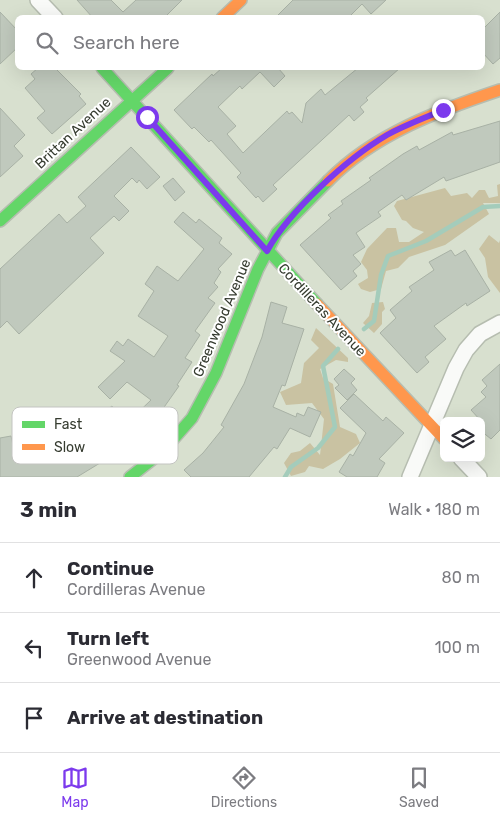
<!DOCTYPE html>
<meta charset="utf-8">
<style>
:root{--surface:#fff;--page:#f7f7f7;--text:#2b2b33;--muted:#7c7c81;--line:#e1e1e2;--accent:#7c3aed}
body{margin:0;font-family:Rubik,sans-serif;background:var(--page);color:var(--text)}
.controls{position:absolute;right:15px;bottom:15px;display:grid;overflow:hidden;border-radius:8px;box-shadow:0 5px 20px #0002}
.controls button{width:45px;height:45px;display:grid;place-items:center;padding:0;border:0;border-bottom:1px solid var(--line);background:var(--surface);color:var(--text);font:25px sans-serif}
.stop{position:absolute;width:15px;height:15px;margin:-11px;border:4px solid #7c3aed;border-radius:50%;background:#fff}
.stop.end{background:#7c3aed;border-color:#fff;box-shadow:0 1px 5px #0008}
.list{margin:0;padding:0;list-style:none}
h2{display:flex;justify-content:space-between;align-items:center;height:65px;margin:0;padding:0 20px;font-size:21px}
h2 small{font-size:16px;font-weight:400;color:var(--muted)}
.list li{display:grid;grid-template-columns:32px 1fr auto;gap:15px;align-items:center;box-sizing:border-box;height:70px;padding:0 20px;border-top:1px solid var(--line)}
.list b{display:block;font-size:19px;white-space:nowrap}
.list p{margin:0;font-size:16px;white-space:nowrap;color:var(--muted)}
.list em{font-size:16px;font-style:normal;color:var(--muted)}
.icon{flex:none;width:28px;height:28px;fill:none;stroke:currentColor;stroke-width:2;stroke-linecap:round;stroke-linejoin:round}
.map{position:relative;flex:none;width:500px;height:477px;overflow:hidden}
.search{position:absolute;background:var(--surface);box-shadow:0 5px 20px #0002;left:15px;right:15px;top:15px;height:55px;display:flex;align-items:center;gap:12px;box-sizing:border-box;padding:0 18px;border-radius:8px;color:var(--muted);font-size:19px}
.sheet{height:275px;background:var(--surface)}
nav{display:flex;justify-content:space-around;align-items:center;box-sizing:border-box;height:70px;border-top:1px solid var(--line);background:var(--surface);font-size:14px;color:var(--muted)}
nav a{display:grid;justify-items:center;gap:2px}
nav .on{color:var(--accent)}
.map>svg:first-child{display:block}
.forest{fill:#c9c2a2}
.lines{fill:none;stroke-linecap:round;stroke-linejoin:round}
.stream{stroke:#a4ccbb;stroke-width:4.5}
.building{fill:#c0c9bd;stroke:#a8b1a5}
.street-casing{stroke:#b6bdb0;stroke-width:18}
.fast-casing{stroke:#b6bdb0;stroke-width:14}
.slow-casing{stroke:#b6bdb0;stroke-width:14}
.street{stroke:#f9faf8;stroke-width:15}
.fast{stroke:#63d668;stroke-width:11}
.slow{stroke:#ff974d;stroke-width:11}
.route{stroke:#7c3aed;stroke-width:6}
.labels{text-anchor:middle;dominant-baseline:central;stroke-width:4;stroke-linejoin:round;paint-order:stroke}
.street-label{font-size:14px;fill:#363c30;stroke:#fff}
.key{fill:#fff;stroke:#c3c4c1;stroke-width:1}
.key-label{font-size:14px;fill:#363c30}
</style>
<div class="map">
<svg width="500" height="477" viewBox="0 0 500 477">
<rect width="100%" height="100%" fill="#d8e0cf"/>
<path class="forest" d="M500 184V203H483L489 214 445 245 409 257 398 268 386 271 381 289 370 292 361 289 358 284 368 278 367 270 361 262 367 249 387 228H396L399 242H409L424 232 413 228 406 221 402 220 394 206 397 201 445 188 451 196 467 193 472 198 479 190H485L489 198 498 196 497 185Z
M489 235 499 243 500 240V293L488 277 485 258 479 249Z
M383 302 385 309 382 312V324L374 333 363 323 369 316 372 303Z
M316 328 348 358V362L336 360 320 369 323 378 333 384 340 427 356 434 360 443 340 459 323 469 309 466 305 472 291 476 284 463 291 453 300 451 310 443 320 455 324 419 312 403 286 405 280 392 301 383 304 363 319 348 311 340Z"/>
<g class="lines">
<path class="stream" d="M364 329 374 321 381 275 388 256 426 241 483 207 500 206
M285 477 291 467 318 448 335 427 323 366 338 349"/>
</g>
<path class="building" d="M77 0H111L123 12 136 0H182L164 18H93Z
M293 0H386L371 14 362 4 348 18H275Z
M0 12 18 31V47L0 64Z
M500 12V58L493 64 482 52V30Z
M38 68H55L81 94 79 96 86 104 52 134 37 118 45 111 25 88 35 79 31 74Z
M222 68H278L285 76 274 87 260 72 242 89 240 86 218 107 236 126 227 134 243 153 287 111 289 114 292 112 302 123 306 103 321 89 325 95 358 68H400L366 98 368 100 360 107 364 112 354 121 349 115 323 139 273 185 277 189 263 202 258 196 256 198 237 177 241 173 211 140 209 142 194 127 192 129 174 110 212 74 213 76Z
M0 108 25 135 14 146 23 156 0 177Z
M500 121V162L446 181 444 177 406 200 402 195 378 212 381 216 356 233 365 247 353 255 361 264 353 271 357 276 341 290 300 245 331 218 328 215 343 204 341 201 371 180 369 178 403 154 417 146 419 150 452 132 453 135Z
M131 147 160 177 147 189 139 180 137 183 132 178 114 196 129 211 119 221 114 216 90 238 104 253 19 334 7 321 0 328V269L59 214 67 223 86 206 78 197Z
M173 178 185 192 175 201 163 186Z
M183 212 196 223 199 219 222 238 219 243 232 254 218 269 221 272 214 283 218 287 208 298 215 303 195 331 200 335 185 358 192 362 177 385 179 386 155 420 146 429 144 427 113 450 115 452 100 463 77 477H0V438L11 436 14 450 56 441 57 443 70 436 72 439 80 435 86 446 112 426 103 413 112 406 126 424 151 400 127 382 110 399 98 387 125 361 110 351 117 341 123 346 128 339 154 357 168 336 138 316 154 291 145 284 157 266 178 281 204 249 174 222Z
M451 250 455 256 465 250 490 291 467 306 466 303 434 326 446 339 425 357 429 362 417 373 380 333 396 318 390 310 412 291 409 287 434 270 429 262Z
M271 302 287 307 282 323 304 329 285 386 282 385 273 407 296 417 297 413 304 416 308 407 321 412 310 437 290 428 277 449 274 447 249 477H191L184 470 203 453 224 427 221 425 244 384 262 337Z
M500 364V430L491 439 481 431V421L471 410 486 397 481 392 487 386 482 380Z
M344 369 355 379 351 383 357 390 347 400 335 388 339 385 334 379Z
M354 394 383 421 386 417 404 433 379 459 385 463 377 477H347L339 472 350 454 353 456 366 433 340 408Z"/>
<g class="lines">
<defs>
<path id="street" d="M38 0 55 18
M461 458 479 477
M410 477 456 368 466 350 480 334 500 323"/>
<path id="fast" d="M102 68 317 304
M0 221 168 68
M130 477 163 451 192 418 216 373 258 269 277 233 328 181"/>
<path id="slow" d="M222 18 241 0
M328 181C374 134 440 110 500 90
M317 304 444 439"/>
</defs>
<use href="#street" class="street-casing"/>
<use href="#fast" class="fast-casing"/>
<use href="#slow" class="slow-casing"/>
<use href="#street" class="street"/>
<use href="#fast" class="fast"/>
<use href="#slow" class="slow"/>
</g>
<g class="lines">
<path class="route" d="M147 117 267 251C289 211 348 158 387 135 405 125 425 118 443 110"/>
</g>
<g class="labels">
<g class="street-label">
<text transform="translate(73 133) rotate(-43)">Brittan Avenue</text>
<text transform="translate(322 310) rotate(47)">Cordilleras Avenue</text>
<text transform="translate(222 318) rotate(-67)">Greenwood Avenue</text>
</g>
</g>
<rect x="12" y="407" width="166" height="57" rx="8" class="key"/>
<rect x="22" y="421" width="23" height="7" fill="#63d668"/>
<rect x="22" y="444" width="23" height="6" fill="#ff974d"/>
<g class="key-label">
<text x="54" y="429">Fast</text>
<text x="54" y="452">Slow</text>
</g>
</svg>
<div class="controls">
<button><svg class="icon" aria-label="layers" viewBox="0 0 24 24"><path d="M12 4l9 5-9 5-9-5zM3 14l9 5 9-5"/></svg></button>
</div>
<div class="stop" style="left:147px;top:117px"></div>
<div class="stop end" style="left:443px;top:110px"></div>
<div class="search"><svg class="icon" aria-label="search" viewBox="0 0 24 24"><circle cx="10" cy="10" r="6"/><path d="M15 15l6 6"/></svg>Search here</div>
</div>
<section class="sheet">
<h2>3 min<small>Walk · 180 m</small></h2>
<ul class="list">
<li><svg class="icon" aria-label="ahead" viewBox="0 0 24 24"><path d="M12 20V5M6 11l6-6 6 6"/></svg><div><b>Continue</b><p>Cordilleras Avenue</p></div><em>80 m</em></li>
<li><svg class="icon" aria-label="left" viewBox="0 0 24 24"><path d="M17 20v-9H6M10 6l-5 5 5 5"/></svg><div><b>Turn left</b><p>Greenwood Avenue</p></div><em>100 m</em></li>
<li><svg class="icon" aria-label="arrive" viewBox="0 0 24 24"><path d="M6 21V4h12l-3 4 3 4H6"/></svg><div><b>Arrive at destination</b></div></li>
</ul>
</section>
<nav>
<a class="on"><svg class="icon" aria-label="map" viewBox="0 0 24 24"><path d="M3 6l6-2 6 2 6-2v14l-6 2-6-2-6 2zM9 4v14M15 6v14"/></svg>Map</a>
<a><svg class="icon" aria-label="directions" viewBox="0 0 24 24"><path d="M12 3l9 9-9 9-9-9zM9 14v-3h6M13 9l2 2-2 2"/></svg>Directions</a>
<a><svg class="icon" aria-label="saved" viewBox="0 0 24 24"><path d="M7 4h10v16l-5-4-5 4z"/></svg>Saved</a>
</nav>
